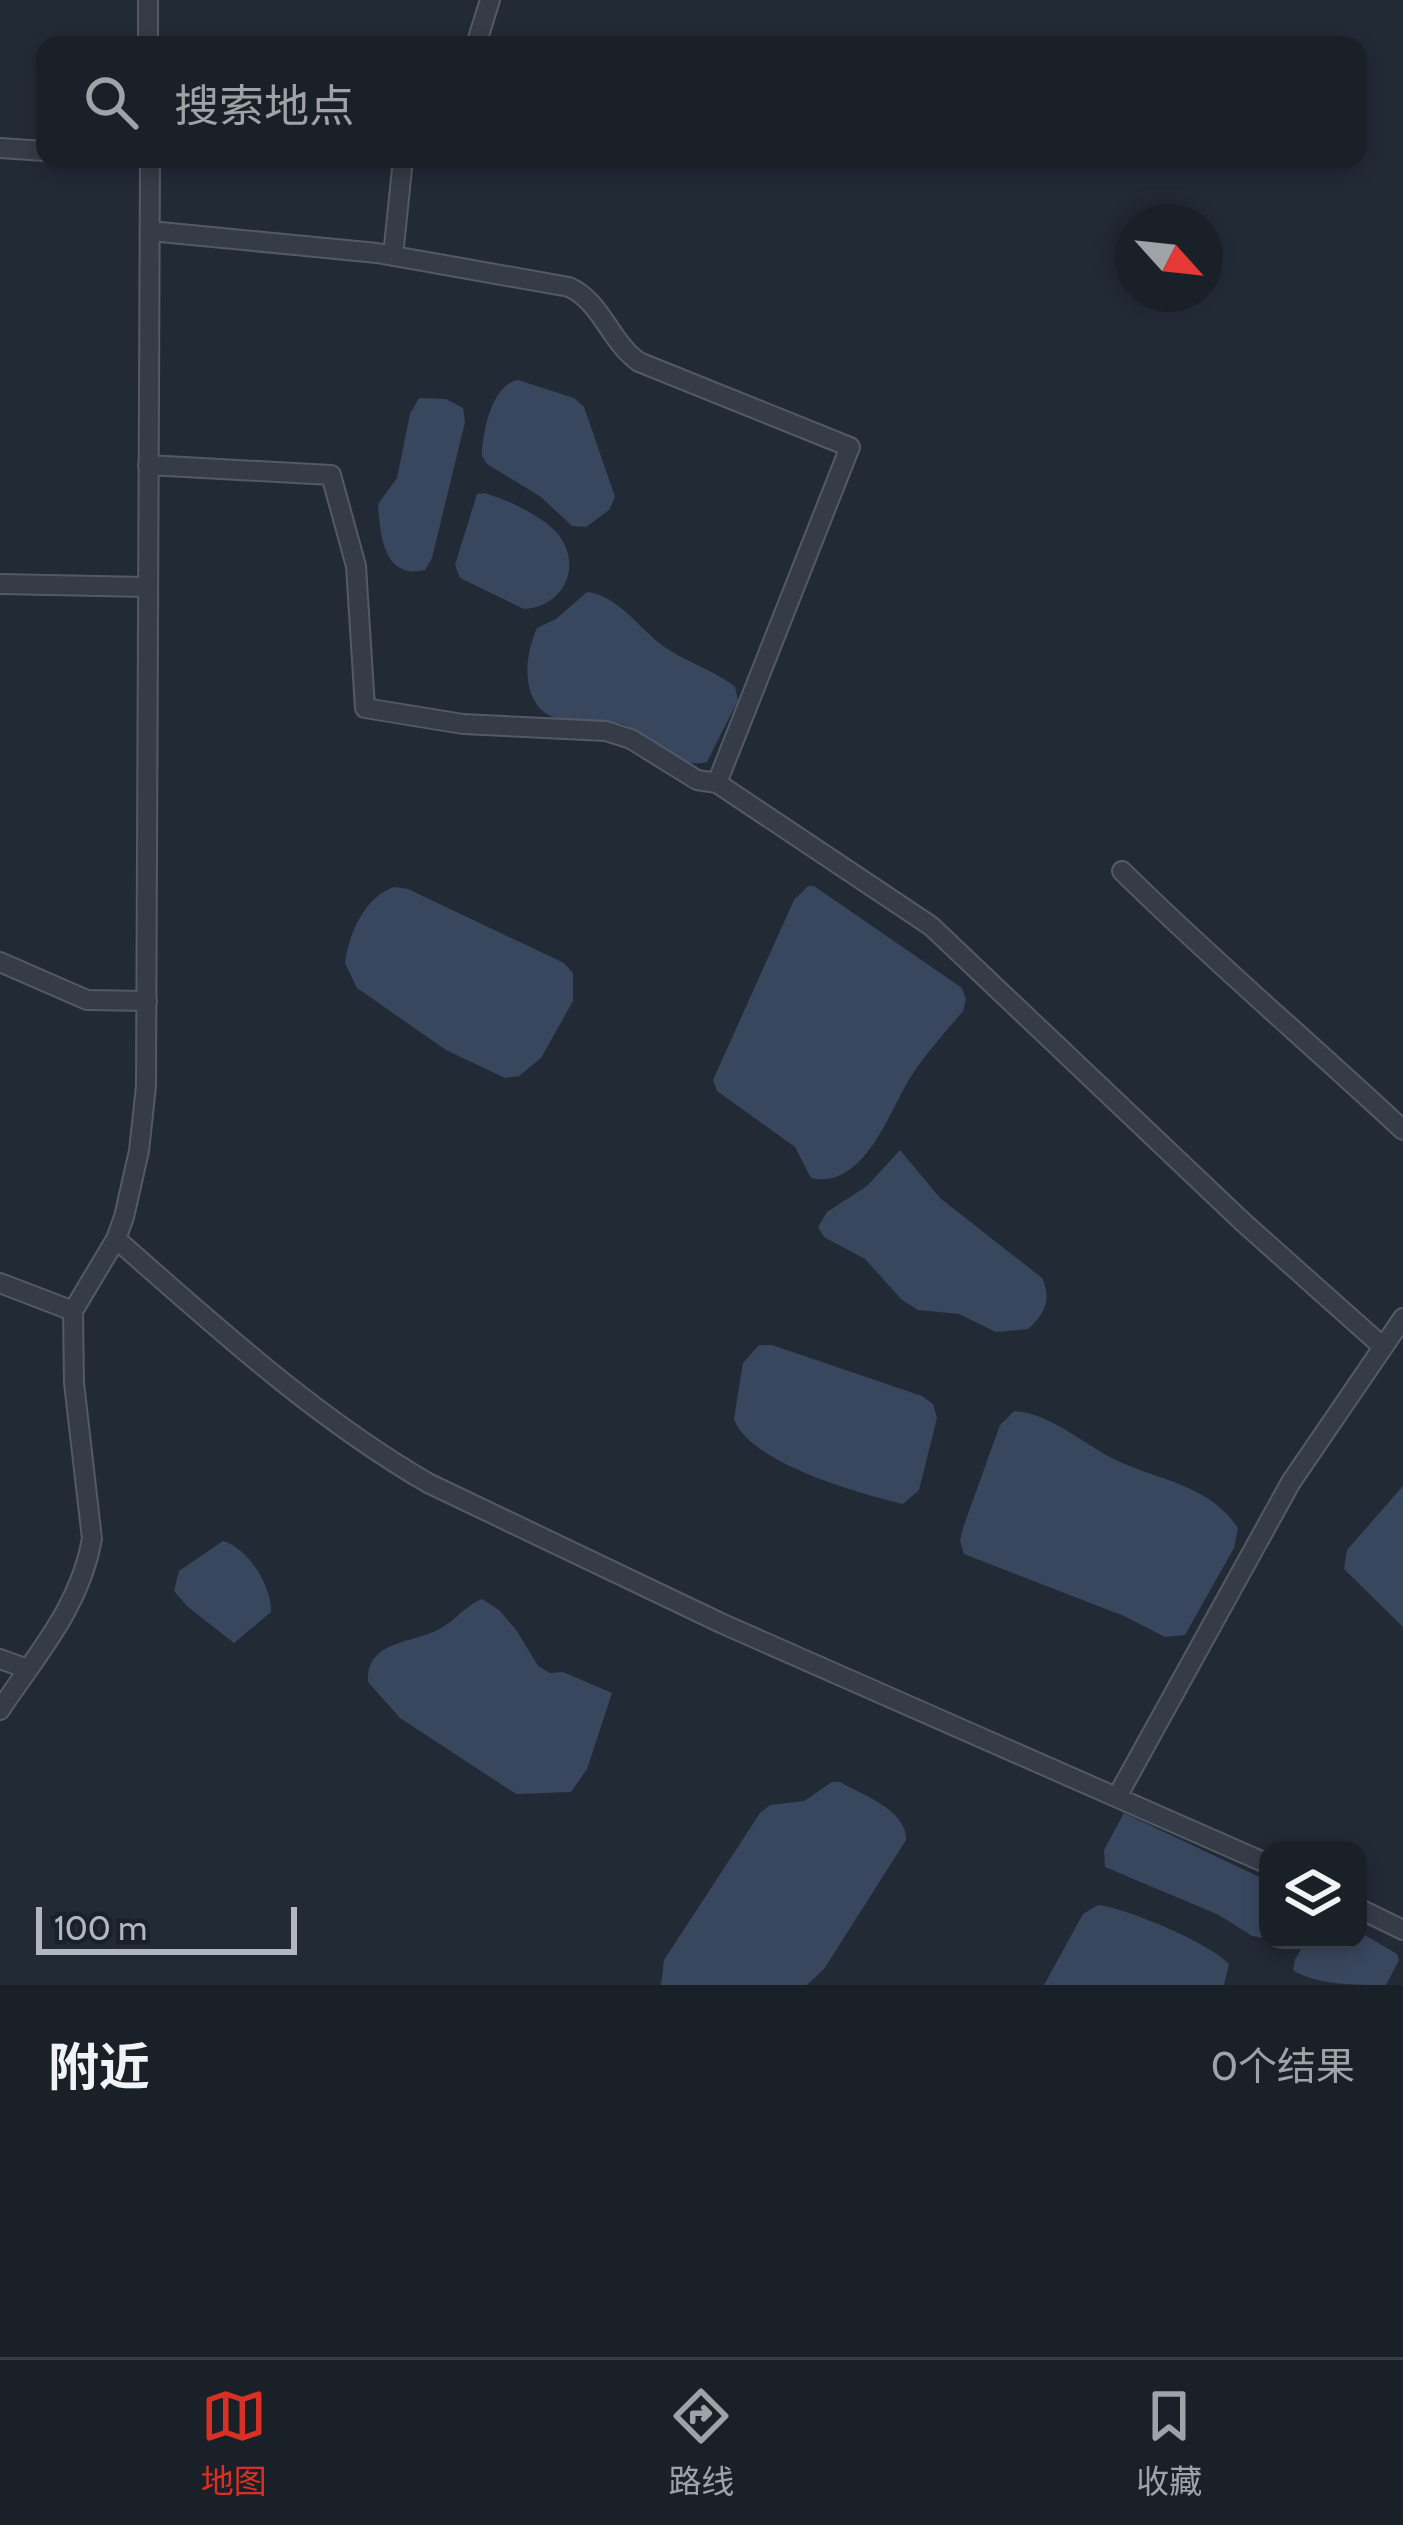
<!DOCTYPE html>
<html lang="zh">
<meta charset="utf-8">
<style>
:root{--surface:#1a2028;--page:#232830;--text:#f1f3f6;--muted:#9fa3a8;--line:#383e45;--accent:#d93025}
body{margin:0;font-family:Cabin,"Noto Sans SC",sans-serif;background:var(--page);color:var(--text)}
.controls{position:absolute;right:36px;bottom:36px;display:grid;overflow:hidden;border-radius:24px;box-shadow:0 6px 18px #0003}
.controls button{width:108px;height:108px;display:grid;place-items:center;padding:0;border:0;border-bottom:3px solid var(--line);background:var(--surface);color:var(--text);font:60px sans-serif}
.compass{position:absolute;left:1115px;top:204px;width:108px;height:108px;border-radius:50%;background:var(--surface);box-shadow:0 6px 18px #0003;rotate:117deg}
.scale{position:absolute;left:36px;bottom:30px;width:261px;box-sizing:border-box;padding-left:12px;border:6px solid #b0b7c3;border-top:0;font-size:33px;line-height:42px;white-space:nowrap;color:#b0b7c3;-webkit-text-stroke:9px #1b212b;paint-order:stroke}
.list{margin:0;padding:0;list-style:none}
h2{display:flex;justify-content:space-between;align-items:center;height:156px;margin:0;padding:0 48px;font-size:51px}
h2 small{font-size:39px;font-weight:400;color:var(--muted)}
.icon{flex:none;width:66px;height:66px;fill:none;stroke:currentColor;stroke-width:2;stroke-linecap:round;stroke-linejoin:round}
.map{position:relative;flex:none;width:1403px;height:1985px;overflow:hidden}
.search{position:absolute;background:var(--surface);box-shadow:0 6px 18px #0003;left:36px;right:36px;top:36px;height:132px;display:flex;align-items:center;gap:30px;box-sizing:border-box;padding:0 42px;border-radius:24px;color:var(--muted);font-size:45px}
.sheet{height:372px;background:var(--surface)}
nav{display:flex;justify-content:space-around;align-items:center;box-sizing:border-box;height:168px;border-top:3px solid var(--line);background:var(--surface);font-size:33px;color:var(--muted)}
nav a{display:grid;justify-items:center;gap:6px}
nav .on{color:var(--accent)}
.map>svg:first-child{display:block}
.water{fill:#39475e}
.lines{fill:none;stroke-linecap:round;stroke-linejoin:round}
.minor-casing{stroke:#535a64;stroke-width:22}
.minor{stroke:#353c47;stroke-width:18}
</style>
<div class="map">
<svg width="1403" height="1985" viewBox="0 0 1403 1985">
<rect width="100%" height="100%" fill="#222a36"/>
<path class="water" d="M518 380 574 398 584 407 615 497 609 510 586 527 572 526 541 497 487 464 482 456C482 433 492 384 518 380Z
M419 398 446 399 463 408 465 422 432 558 425 570C383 580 380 534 378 504L397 478 410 414Z
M484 493C506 499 543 516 558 534 583 566 564 607 524 609L460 578 455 565 477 494Z
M587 592C616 595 637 625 658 642 681 661 712 668 735 687L738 700 707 762C676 770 657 742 632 728 609 715 580 727 557 719 519 706 524 656 537 628L556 619Z
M808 886H814L962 988 966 999 963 1011C945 1033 925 1054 910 1078 889 1112 864 1190 811 1178L795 1147 717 1091 713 1080 794 900Z
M394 887 408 889 564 963 573 973V1001L541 1058 519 1076 505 1078 446 1050 357 988 345 963C349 934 364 897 394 887Z
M900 1150 940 1198 1042 1278C1052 1299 1045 1314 1028 1329L996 1332 959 1314 918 1310 902 1300 865 1259 824 1237 818 1227 827 1212 867 1186Z
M759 1345H772L922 1396 933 1404 937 1418 919 1490 903 1504C860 1494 749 1463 734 1419L743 1363Z
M1014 1411C1051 1413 1083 1444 1116 1460 1159 1481 1209 1484 1238 1528L1234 1548 1185 1635 1165 1637 1124 1616 964 1554 960 1541 963 1528 1000 1425Z
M1403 1486V1627L1344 1569 1347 1550Z
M223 1541C248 1548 272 1586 271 1612L234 1643 188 1607 174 1591 179 1571Z
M482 1599 499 1610 517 1631 538 1666 550 1673 563 1672 612 1693 587 1769 571 1792 516 1794 400 1718 368 1682C366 1639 415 1644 441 1628 456 1620 466 1605 482 1599Z
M832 1782H840C863 1795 908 1811 906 1840L824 1969 807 1985H661L664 1960 760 1813 770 1805 804 1801Z
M1124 1813 1268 1881V1940H1276L1252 1936 1219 1915 1105 1867 1104 1850Z
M1098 1905C1128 1909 1208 1942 1229 1964L1224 1985H1044L1083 1914Z
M1358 1931 1397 1954 1399 1960 1386 1985C1356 1985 1316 1985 1293 1970L1295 1959 1307 1940H1358Z"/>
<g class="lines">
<defs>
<path id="minor" d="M148 0V45
M476 45 490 0
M0 148 45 151
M150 231 377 253 569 287C602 302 610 342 639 362L850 447 717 783
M393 256 403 159
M148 465 331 475 356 566 365 708 463 724 606 731 631 739 697 780 717 783 931 926 1244 1223 1382 1346
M0 584 146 587
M1122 871C1213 961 1310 1043 1403 1130
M0 962 87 1000 147 1001
M116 1239C215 1326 313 1416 428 1483L723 1624 1268 1864
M0 1283 73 1311 116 1239 124 1217 139 1151 146 1086 150 159
M0 1659 28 1669
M0 1710C37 1654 80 1607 92 1539L74 1383 73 1311
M1118 1795 1291 1482 1403 1318
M1358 1908 1403 1930"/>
</defs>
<use href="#minor" class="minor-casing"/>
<use href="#minor" class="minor"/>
</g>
</svg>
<div class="controls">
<button><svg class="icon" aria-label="layers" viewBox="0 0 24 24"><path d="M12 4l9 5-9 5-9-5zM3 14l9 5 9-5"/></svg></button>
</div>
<svg class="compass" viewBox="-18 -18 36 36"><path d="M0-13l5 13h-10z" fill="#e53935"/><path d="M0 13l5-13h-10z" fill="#9fa3a8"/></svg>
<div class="scale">100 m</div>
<div class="search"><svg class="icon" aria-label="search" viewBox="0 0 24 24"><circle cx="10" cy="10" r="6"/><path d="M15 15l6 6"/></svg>搜索地点</div>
</div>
<section class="sheet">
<h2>附近<small>0个结果</small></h2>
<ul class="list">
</ul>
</section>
<nav>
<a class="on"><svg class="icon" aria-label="map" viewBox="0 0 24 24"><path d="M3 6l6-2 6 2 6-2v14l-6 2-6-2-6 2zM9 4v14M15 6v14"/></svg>地图</a>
<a><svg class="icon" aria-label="directions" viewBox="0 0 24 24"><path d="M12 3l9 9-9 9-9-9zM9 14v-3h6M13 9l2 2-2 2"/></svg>路线</a>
<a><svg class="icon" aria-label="saved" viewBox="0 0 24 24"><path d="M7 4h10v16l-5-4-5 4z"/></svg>收藏</a>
</nav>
